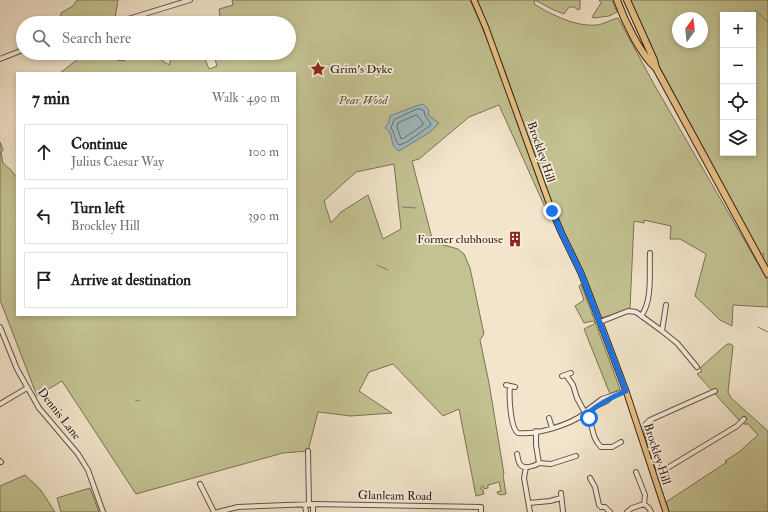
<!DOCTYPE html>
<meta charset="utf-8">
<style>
:root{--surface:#fff;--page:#f2f2f2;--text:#202124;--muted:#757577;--line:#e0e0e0}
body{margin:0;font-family:"IM FELL Double Pica",serif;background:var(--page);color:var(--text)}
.controls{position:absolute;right:12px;top:12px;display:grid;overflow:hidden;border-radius:0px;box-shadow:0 2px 6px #0003}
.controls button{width:36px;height:36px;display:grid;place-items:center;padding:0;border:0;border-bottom:1px solid var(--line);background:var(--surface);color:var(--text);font:20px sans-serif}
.compass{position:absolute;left:672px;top:12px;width:36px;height:36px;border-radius:50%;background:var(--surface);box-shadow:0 2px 6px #0003;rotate:15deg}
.stop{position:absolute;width:12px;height:12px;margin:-9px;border:3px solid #1a73e8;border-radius:50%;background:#fff}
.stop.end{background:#1a73e8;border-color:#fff;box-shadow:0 1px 4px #0008}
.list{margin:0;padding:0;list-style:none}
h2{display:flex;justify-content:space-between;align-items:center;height:52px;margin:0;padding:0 16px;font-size:17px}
h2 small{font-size:13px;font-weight:400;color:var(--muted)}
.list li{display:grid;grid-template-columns:26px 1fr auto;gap:12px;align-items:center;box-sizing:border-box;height:56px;margin:0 8px 8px;padding:0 8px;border:1px solid var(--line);border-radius:0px}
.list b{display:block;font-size:15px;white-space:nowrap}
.list p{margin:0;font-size:13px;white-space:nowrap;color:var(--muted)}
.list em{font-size:13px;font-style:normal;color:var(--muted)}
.icon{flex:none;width:22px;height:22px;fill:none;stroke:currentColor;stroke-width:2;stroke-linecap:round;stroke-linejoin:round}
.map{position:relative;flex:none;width:768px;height:512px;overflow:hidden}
.search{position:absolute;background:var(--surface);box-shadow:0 2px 6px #0003;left:16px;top:16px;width:280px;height:44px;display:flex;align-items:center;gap:10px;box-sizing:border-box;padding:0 14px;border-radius:22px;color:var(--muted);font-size:15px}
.panel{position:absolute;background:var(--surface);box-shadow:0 2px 6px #0003;left:16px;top:72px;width:280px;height:244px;border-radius:0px}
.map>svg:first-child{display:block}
.green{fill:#c3c292;stroke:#7b7256;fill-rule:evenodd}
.water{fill:#a0bcc1;stroke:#747e7e}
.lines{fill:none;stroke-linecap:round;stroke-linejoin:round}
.shore{stroke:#6a6f6d;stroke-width:1}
.stream{stroke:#747e7e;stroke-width:1}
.minor-casing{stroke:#635346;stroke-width:6}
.major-casing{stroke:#332219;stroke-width:7}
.highway-casing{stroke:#332219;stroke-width:8}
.minor{stroke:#f7eedd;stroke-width:4}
.major{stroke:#e9c286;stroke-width:5}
.highway{stroke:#e9c286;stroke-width:6}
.route{stroke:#1a73e8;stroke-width:5}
.labels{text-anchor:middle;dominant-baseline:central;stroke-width:3.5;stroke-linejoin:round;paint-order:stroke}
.poi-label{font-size:12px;fill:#332219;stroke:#f7eedd;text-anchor:start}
.park-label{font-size:12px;font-style:italic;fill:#5e523d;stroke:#f7eedd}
.street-label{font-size:12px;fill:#332219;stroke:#f7eedd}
</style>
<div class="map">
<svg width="768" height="512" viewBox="0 0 768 512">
<rect width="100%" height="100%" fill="#f2e5cb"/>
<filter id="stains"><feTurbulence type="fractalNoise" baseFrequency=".005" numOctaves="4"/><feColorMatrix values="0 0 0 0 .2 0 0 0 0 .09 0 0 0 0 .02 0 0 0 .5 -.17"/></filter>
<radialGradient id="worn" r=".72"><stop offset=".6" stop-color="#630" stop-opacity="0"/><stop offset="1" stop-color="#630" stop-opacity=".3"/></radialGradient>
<path class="green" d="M77 0H118L115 18 102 23H60L61 13 73 6Z
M232 0H470C502 68 523 140 549 210L548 211 544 205 499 105 469 117 419 159 412 161 433 242 458 249 464 254 470 268 484 334 480 340 489 383 504 474 503 475 506 494 500 495 497 493V492L501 491 499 482 488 485V488L484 489 483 486 481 487V489L483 490 484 494 476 496 459 409 443 416 393 364 369 372 359 391 392 413 351 416 318 412 308 451 283 453 136 494 62 381 37 396 0 300V142L3 150 1 153 3 163 11 170 17 178V315H295V73H60L78 59 101 58 112 53 117 60 125 61 120 55 121 53H159L158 58 169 65 173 53 190 56 203 54 209 69 217 66 214 56 220 53H289V23H221L219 9 233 5ZM394 164 401 229 383 239 368 195 341 212 331 223 324 201 356 172Z
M477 0H535L534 4C552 15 576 27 597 25 605 24 611 19 618 18L655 86 768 281V307L733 305 732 326 720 320 695 296 706 254 680 239H670L671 226 644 220V223L634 221 630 309 601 318 589 285 563 232 539 170 505 71Z
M535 0H580V9L578 10 574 7H569L564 14 552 9Z
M599 0H612L617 12 609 16 593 18 592 17 601 3Z
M628 0H768V269L762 258 764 255 763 253 761 255 657 62 658 60H656ZM723 15H753V153H723ZM678 18H702V42H678Z
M581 284 620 389 610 394 584 329 594 324 595 323 593 321 584 323 575 306 584 300 579 286Z
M727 344H731L733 346 728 392 731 398 768 431V512H669L666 502 727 462 725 461 739 452 758 435 747 423 746 425 737 418 697 374 702 371 700 368Z
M25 475 40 489 55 512H0V486Z
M90 488 99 512H61L57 498Z"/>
<path class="water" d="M423 104 429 110 428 115 439 123 430 132 399 151C389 144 394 141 390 133 389 131 387 129 385 128L389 122 390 116 416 106Z"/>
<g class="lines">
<path class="shore" d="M417 109H421L424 111C425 120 430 119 431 125L407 142 399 145C394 140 395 133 391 128L394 120Z
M417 115 423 123V125L404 138 401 139 397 127 398 123Z"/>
<path class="stream" d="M755 10 768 22
M402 207 416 208
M377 265 388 270
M758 327 768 332
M135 400 139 401"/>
<defs>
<path id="minor" d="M115 23 190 0
M0 59 23 50
M641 316C653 301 649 271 650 253
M600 322 628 311 636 312 662 331 677 343 697 367
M0 327 17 369 39 408 78 454 88 470 103 512
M662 331 666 305
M566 375 573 385 577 398 584 411
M562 376 571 373
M506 385 515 387
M510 386C509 395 510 428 518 433 537 435 569 425 584 414
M0 404 27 388
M596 406 607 401 611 397
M586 411 602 399 626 391
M587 415C594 424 590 436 601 447H612L621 442
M549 418 552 428
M536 431V445L539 463 551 464 576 456
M650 449H651L645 425 650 420 715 391
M651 449 658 468 664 470 737 426 744 419
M308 451 309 505
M517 454C518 457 518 462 520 464 523 470 535 466 539 463
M0 461 1 462
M526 467 524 478 530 512
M590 478 595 487 599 505 601 507H605L610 512
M200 484 214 512
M561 493 563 512
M529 503 550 501 561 498
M313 504V512
M644 504 649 508 651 512
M305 505 306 512
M218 512 238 507 313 504 481 507V512
M627 512 632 508 644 504 645 495 636 472"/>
<path id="major" d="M474 0 486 28 552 211 562 234 581 273 603 330 626 391 666 512"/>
<path id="highway" d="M617 0C624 20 640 54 656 68
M627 0 654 60 656 68 768 274"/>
</defs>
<use href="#minor" class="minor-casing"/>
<use href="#major" class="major-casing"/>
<use href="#highway" class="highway-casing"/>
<use href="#minor" class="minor"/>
<use href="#major" class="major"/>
<use href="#highway" class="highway"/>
</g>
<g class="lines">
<path class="route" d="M552 211 562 234 581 273 626 391C612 397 600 403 588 413L587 415 589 418"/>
</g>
<defs>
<symbol id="sight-bare" viewBox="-9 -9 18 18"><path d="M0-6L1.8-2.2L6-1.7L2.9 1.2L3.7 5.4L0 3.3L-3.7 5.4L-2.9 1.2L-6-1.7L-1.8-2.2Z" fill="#8f2418" stroke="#f7eedd" stroke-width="2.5" paint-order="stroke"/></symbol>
<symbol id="building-bare" viewBox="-9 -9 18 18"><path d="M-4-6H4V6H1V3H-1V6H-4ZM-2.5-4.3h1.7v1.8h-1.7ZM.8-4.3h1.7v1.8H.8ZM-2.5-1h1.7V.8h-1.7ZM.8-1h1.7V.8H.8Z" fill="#8f2418" stroke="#f7eedd" stroke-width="2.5" paint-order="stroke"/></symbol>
</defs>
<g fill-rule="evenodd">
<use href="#sight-bare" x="307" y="58" width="22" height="22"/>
<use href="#building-bare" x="504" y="228" width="22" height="22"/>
</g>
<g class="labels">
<g class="poi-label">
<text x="330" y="69">Grim's Dyke</text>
<text x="503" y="239" text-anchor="end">Former clubhouse</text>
</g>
<g class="park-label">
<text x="363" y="100">Pear Wood</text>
</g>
<g class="street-label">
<text transform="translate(541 152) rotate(71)">Brockley Hill</text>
<text transform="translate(59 414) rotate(52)">Dennis Lane</text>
<text transform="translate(657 454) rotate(72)">Brockley Hill</text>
<text transform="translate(395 496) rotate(1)">Glanleam Road</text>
</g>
</g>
<rect width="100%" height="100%" filter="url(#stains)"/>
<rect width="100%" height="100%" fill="url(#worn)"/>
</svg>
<div class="controls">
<button>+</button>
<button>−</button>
<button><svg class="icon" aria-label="locate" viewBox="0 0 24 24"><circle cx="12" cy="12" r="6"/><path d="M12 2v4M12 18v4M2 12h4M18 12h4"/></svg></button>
<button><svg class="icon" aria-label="layers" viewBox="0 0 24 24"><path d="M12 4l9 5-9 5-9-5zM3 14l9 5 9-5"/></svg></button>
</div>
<svg class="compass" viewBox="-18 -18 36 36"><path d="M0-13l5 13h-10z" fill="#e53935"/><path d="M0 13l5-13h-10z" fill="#757577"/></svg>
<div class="stop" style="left:589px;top:418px"></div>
<div class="stop end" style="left:552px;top:211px"></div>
<div class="search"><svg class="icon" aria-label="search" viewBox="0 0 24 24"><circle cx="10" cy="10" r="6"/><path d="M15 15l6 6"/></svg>Search here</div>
<section class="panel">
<h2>7 min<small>Walk · 490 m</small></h2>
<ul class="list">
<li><svg class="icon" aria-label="ahead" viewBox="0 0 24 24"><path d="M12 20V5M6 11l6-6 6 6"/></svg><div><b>Continue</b><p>Julius Caesar Way</p></div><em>100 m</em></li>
<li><svg class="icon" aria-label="left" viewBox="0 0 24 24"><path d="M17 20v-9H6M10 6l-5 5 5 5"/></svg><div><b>Turn left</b><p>Brockley Hill</p></div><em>390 m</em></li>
<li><svg class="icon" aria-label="arrive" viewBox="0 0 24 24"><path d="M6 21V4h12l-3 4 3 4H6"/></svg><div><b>Arrive at destination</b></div></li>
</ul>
</section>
</div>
